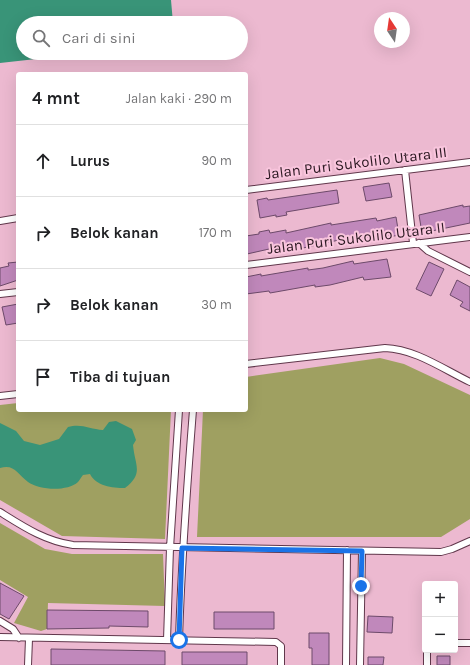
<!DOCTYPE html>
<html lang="id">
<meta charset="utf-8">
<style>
:root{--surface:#fff;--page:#f6f6f6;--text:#202124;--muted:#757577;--line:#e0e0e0}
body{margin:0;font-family:Karla,sans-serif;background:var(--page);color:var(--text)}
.controls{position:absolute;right:12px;bottom:12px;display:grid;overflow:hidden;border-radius:4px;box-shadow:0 4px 16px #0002}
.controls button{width:36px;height:36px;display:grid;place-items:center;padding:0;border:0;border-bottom:1px solid var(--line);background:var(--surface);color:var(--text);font:20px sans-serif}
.compass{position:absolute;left:374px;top:12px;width:36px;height:36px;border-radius:50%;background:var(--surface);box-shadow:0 4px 16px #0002;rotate:347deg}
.stop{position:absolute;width:12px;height:12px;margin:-9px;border:3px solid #1a73e8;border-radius:50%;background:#fff}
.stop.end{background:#1a73e8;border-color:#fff;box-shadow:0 1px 4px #0008}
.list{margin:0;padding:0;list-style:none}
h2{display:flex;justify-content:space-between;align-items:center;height:52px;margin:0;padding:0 16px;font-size:17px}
h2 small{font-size:13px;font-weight:400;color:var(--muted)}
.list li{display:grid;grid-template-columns:26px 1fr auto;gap:12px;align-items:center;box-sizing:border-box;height:72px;padding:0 16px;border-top:1px solid var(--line)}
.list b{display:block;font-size:15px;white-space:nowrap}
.list em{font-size:13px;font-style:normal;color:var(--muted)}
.icon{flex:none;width:22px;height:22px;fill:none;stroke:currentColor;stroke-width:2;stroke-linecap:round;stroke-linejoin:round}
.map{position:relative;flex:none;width:470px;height:665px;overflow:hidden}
.search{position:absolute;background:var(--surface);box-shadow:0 4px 16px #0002;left:16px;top:16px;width:232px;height:44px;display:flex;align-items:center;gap:10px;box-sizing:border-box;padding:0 14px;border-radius:22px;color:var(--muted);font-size:15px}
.panel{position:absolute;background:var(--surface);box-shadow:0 4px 16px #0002;left:16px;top:72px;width:232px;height:340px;border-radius:4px}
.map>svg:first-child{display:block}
.green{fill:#9fa061}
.water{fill:#399478}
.building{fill:#c088bb;stroke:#6d4a6a}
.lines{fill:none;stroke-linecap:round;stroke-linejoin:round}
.street-casing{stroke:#60374b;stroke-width:8}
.street{stroke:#fff;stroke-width:6}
.route{stroke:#1a73e8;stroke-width:5}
.labels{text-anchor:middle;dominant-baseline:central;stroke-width:4;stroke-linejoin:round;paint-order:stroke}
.street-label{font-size:15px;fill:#2b1821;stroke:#f9c5dd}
</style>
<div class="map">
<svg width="470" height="665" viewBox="0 0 470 665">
<rect width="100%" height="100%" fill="#ecb9d0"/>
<path class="green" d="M380 358 404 364 470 395V519L441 537H197L203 410H246V377Z
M18 403V410H171L165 539 62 536 0 500V405Z
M0 523 45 549 72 554H163L165 606 48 603 47 629 41 631 14 623 28 597 0 580Z"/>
<path class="water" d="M0 0H171L173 23H23V53H90L0 63Z
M116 421 132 429 136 440 133 445C135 466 144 473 125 488 112 488 96 486 90 474L83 475C81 477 80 480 78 482 67 492 39 490 28 482 17 474 15 464 0 468V423L16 431 24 441 40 445 59 439 68 427C81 423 90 429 103 430L109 422Z"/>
<path class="building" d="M389 183 392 197 366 201 363 187Z
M337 190 339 203 286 212 287 215 276 217V215L260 218 257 200 267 198 268 200Z
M463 205V207L470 206V223L422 233 419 215Z
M396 217 399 235 389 237 388 234 339 242V240L294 250 293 248 278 250V247L247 254 246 236 259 234V232L269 230 270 233 286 230V233L331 223V225L376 218 377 221Z
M387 259 391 277 364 280 363 277 330 285 315 287V285L270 293 269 291 246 294V277L261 274V276L308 268V270L323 268 353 261 354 264Z
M18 262V280L0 286V268L9 266 8 263Z
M429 262 444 269 431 296 416 289Z
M457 280 470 287V311L460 306 463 302 450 295Z
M18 304V323L6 325 2 307Z
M0 583 24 596 9 619 0 614Z
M47 610 148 611V627L109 626V628L47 629Z
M214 612H274V629H214Z
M368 616 393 617 392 633 367 632Z
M309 633H329V665H312V648H309Z
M51 649 165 651V665H51Z
M182 652H247V665H182Z
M437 656H450V665H437Z
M368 657H384L383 665H368Z"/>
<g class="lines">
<defs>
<path id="street" d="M405 170 413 243
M246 190 470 162
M0 221 18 218
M419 243 428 251 470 272
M246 265 470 237
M0 294 18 292
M246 364 385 348C415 349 443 369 470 382
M0 396 18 394
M0 512C24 527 45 541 73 545L441 552 452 549 470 541
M0 621 13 629 19 638
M0 637 276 642 281 646V665
M167 640 170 548 179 410
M179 641C181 564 187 487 193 410
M455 643H470
M28 665 29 639
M346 665 347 550
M360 665 362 551
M427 665V650"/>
</defs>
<use href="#street" class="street-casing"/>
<use href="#street" class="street"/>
</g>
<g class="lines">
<path class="route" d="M179 640 182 548 362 551 361 586"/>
</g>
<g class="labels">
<g class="street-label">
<text transform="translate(356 163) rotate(-7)">Jalan Puri Sukolilo Utara III</text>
<text transform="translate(356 238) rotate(-7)">Jalan Puri Sukolilo Utara II</text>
</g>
</g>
</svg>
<div class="controls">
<button>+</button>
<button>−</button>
</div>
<svg class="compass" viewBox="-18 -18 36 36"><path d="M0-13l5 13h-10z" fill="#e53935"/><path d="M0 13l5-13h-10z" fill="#757577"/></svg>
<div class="stop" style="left:179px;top:640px"></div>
<div class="stop end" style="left:361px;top:586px"></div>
<div class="search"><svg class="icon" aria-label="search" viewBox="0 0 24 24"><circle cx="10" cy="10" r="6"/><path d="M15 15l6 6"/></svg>Cari di sini</div>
<section class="panel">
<h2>4 mnt<small>Jalan kaki · 290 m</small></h2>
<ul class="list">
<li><svg class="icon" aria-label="ahead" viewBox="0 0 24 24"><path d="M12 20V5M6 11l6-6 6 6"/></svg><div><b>Lurus</b></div><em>90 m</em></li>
<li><svg class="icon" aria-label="right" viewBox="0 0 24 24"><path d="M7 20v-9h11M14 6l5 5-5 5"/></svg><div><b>Belok kanan</b></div><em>170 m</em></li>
<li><svg class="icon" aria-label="right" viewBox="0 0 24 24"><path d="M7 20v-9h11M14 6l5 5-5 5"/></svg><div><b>Belok kanan</b></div><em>30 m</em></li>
<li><svg class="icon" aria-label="arrive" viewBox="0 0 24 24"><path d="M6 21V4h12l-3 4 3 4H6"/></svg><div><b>Tiba di tujuan</b></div></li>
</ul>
</section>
</div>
